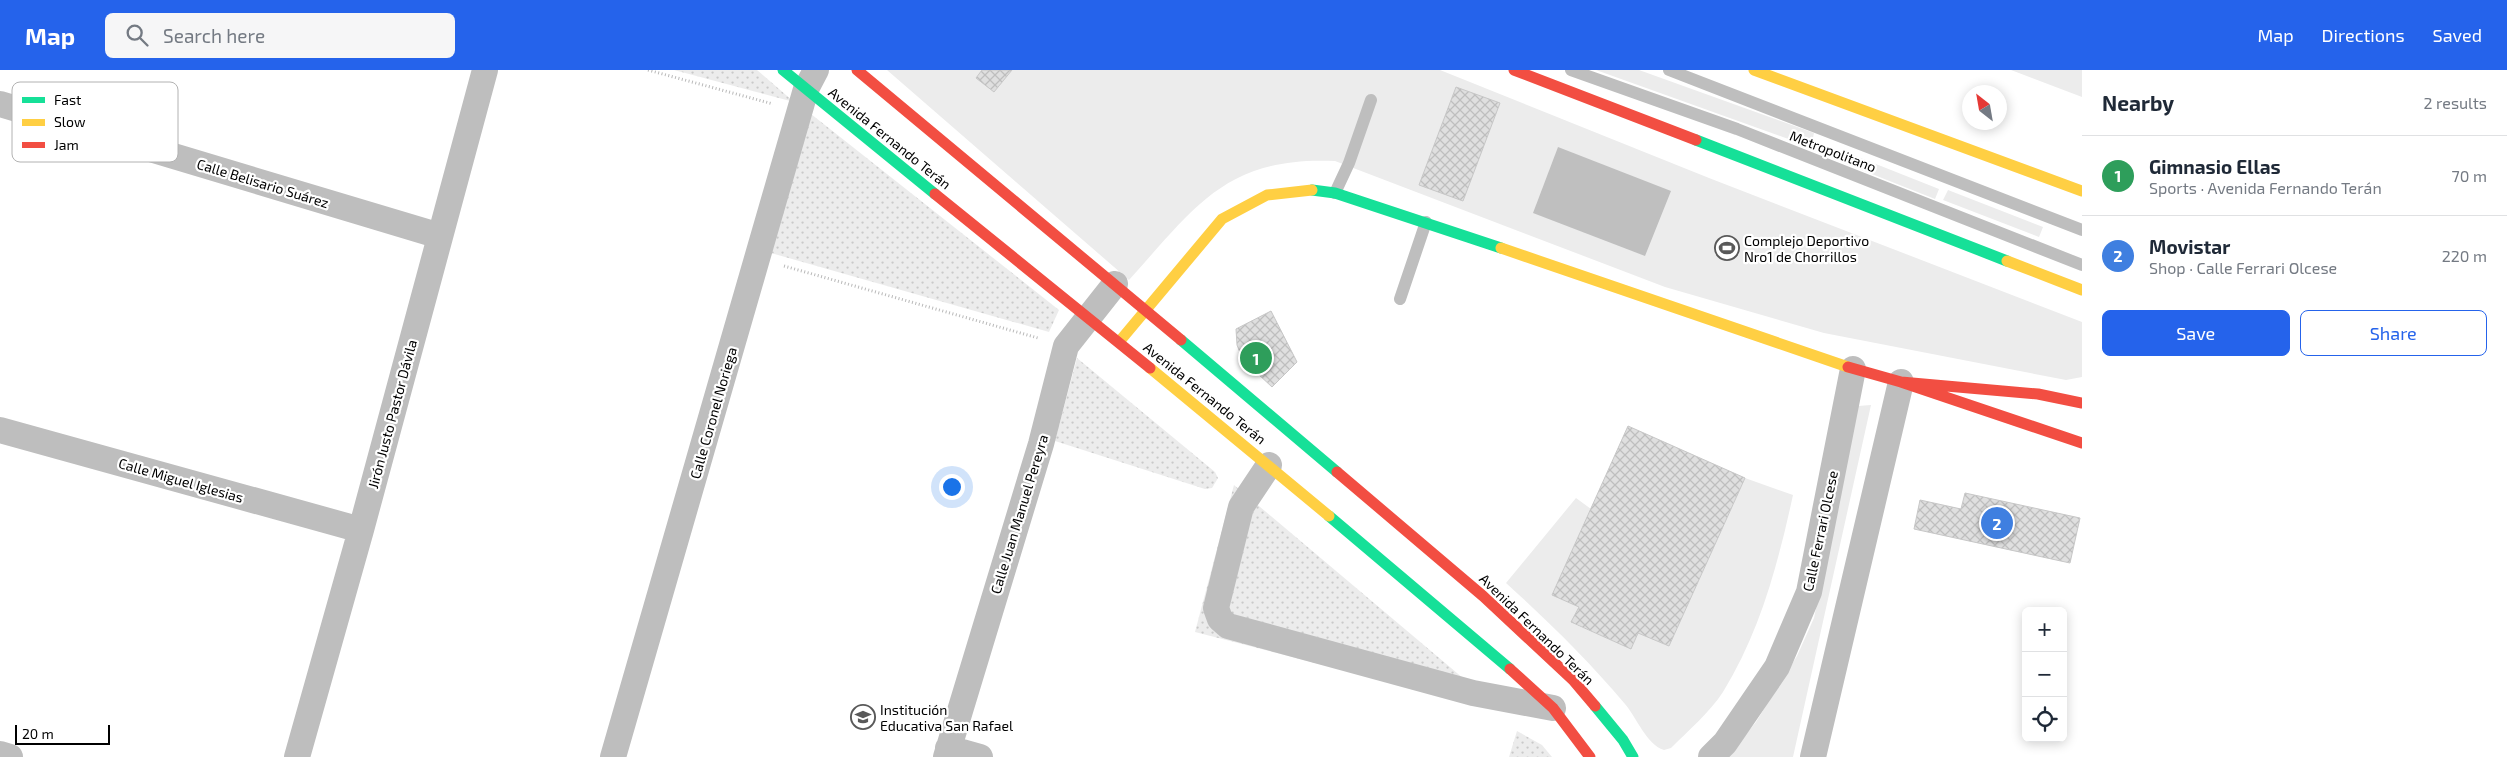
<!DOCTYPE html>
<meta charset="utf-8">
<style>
:root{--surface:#fff;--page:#f6f6f7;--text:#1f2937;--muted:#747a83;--line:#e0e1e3;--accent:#2563eb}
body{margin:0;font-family:"Exo 2",sans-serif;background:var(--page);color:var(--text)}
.controls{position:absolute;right:15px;bottom:15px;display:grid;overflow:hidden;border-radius:8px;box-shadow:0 2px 12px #0003}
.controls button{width:45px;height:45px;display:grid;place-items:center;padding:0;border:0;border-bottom:1px solid var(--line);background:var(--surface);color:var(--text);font:25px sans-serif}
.compass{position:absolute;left:1962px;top:15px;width:45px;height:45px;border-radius:50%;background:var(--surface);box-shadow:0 2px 12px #0003;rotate:329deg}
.scale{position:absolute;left:15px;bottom:12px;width:95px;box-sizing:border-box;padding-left:5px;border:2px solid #000;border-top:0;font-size:14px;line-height:18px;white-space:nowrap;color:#000;-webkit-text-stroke:4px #fff;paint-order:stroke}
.you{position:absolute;left:951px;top:416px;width:18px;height:18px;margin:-12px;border:4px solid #fff;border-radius:50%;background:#1a73e8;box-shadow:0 0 0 8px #1a73e833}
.badge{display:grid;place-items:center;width:32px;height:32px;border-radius:50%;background:var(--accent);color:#fff;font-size:16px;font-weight:700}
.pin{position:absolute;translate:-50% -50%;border:2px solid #fff;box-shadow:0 1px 5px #0006}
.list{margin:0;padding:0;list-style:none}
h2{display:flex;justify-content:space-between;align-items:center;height:65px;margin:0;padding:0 20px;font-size:21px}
h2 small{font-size:16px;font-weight:400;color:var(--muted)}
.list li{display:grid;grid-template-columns:32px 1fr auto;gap:15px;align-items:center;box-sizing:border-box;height:80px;padding:0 20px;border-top:1px solid var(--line)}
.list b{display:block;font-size:19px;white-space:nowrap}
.list p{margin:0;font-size:16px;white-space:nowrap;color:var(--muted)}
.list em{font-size:16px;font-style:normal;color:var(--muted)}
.actions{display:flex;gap:10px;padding:15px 20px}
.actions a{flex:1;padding:11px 0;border:1px solid var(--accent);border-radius:8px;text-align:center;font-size:18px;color:var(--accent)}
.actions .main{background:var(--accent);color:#fff}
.icon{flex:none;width:28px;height:28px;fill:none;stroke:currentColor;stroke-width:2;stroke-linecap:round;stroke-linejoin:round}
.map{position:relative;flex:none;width:2082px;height:687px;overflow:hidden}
header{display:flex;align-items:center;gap:30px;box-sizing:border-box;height:70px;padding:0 25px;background:var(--accent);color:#fff}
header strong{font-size:24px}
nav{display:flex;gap:28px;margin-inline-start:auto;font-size:18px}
.search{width:350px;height:45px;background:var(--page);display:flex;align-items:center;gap:12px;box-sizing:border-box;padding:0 18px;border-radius:8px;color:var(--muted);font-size:19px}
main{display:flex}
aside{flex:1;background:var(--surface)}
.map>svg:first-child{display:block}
.grass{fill:#ececec}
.park{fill:url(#park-dots)}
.water{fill:#bfbfbf}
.building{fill:url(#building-cross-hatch);stroke:#c7c7c7}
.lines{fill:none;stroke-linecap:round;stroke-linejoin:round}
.path{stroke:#b9b9b9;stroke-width:3;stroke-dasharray:1 2.5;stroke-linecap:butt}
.lane{stroke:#bebebe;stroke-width:12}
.street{stroke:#bebebe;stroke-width:26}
.fast{stroke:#16e098;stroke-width:11}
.slow{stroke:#ffcf43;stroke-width:11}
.jam{stroke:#f24e42;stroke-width:11}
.labels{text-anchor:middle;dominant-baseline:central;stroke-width:4.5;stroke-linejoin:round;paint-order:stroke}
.street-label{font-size:14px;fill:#000;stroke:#fff}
.poi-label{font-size:14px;fill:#000;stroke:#fff;text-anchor:start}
.key{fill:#fff;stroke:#b2b2b2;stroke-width:1}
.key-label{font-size:14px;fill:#000}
</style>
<header>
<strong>Map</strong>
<div class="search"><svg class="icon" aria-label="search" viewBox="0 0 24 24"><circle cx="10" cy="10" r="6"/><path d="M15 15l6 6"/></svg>Search here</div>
<nav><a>Map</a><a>Directions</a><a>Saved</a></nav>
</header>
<main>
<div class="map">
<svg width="2082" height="687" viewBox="0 0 2082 687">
<defs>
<pattern id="park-dots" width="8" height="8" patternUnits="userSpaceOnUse" patternTransform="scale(1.25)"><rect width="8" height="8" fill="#ececec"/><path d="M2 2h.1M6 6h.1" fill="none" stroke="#c9c9c9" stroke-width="1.8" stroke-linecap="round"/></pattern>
<pattern id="building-cross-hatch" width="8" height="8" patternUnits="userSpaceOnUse" patternTransform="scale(1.25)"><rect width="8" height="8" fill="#dfdfdf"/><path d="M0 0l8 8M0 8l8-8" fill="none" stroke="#bebebe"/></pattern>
</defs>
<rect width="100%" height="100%" fill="#fff"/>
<path class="grass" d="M887 0H1440L1709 108 2082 252V307L2066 310 1824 263 1665 217 1335 91C1226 86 1195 137 1129 210Z
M1596 0H1639L1814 63 1811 77Z
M2011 0H2082V27Z
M1843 81 1939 119 1935 129 1839 91Z
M1948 120 2043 157 2039 167 1943 130Z
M1871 335 1793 687H1727L1756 652 1797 586 1814 548 1858 336Z
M1745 408 1793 425C1778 494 1760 562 1723 622 1710 642 1688 661 1671 678L1664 680C1646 674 1637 648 1625 634 1588 590 1548 551 1506 513L1576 428 1591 439 1579 537 1572 553 1631 579 1638 563 1669 576Z"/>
<path class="park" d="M674 0H757L794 32Z
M811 44 1059 240 1049 262 771 183Z
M1077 288 1215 402 1218 408 1212 418 1205 419 1055 371Z
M1234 415 1502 641 1195 562Z
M1517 661 1542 675 1552 687H1509Z"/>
<path class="water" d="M1558 77 1671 121 1645 186 1533 143Z"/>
<path class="building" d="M982 0H1012L994 22 976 8Z
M1456 17 1500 33 1463 131 1419 115Z
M1271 241 1297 292 1272 317 1243 290 1237 275 1236 259Z
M1628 356 1745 408 1669 576 1638 563 1631 579 1571 552 1579 537 1552 525Z
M1965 423 2080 448 2070 493 1914 459 1920 430 1961 439Z"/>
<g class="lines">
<path class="path" d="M648 0 773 34
M784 196 1038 268"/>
<path class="lane" d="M1571 0 1737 59 2082 195
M1669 0 2082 160
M1335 123 1349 93 1371 30
M1400 229 1426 152"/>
<path class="street" d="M0 34 440 166
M0 360 361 460
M1269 395 1241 437 1216 538 1220 549 1228 556 1473 623 1553 638
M948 678 980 687
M0 684 10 687
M297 687 361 460 485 0
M613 687 806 19 816 0
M946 687 1041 374 1066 276 1115 214
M1711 687 1725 673 1777 597 1809 522 1853 299
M1813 687 1901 312"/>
<path class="fast" d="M783 0 935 124
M1696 70 2007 191
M1312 120 1335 123 1501 178
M1181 270 1337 402
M1329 446 1510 599
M1595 636 1623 670 1633 687"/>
<path class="slow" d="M1754 0 2082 121
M1501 178 1848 297
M2007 191 2082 220
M1119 272 1222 149 1267 125 1312 120
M1150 298 1329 446"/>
<path class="jam" d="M857 0 1181 270
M1514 0 1696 70
M935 124 1150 298
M1848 297 1901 312 2082 373
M1901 312 2038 324 2082 333
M1337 402 1483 526 1573 610 1595 636
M1510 599 1553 638 1590 687"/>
</g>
<defs>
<symbol id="stadium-ring" viewBox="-11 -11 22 22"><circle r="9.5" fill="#fff" stroke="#595959" stroke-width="1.5"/><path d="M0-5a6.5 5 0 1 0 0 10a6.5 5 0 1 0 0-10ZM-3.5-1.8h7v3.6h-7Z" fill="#595959"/></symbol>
<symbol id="school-ring" viewBox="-11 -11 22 22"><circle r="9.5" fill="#fff" stroke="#595959" stroke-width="1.5"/><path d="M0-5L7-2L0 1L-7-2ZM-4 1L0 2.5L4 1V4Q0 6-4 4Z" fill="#595959"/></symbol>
</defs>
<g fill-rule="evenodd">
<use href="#stadium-ring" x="1713" y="164" width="28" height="28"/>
<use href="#school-ring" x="849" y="633" width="28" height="28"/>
</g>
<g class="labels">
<g class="street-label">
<text transform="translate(890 68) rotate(39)">Avenida Fernando Terán</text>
<text transform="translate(1833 81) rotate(21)">Metropolitano</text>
<text transform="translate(263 113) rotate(17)">Calle Belisario Suárez</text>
<text transform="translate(1205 323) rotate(39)">Avenida Fernando Terán</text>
<text transform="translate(713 343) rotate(-74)">Calle Coronel Noriega</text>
<text transform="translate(392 344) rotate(-75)">Jirón Justo Pastor Dávila</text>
<text transform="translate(181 410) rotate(16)">Calle Miguel Iglesias</text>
<text transform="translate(1019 444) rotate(-73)">Calle Juan Manuel Pereyra</text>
<text transform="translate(1820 461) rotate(-78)">Calle Ferrari Olcese</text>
<text transform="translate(1537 559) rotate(44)">Avenida Fernando Terán</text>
</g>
<g class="poi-label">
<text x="1744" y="170">Complejo Deportivo<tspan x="1744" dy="16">Nro1 de Chorrillos</tspan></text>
<text x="880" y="639">Institución<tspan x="880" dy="16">Educativa San Rafael</tspan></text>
</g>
</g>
<rect x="12" y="12" width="166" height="80" rx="8" class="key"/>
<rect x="22" y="27" width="23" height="6" fill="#16e098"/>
<rect x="22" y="49" width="23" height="7" fill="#ffcf43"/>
<rect x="22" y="72" width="23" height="6" fill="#f24e42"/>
<g class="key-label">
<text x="54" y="35">Fast</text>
<text x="54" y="57">Slow</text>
<text x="54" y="80">Jam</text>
</g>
</svg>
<div class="controls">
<button>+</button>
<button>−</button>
<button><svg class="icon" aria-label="locate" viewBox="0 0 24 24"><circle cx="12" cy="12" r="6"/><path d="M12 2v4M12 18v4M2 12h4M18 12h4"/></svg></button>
</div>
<svg class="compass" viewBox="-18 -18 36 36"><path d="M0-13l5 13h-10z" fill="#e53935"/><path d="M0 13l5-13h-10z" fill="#747a83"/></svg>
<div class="scale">20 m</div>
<div class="you"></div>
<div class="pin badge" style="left:1256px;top:288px;background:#2e9e5b">1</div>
<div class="pin badge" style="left:1997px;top:453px;background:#3f7fe0">2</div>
</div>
<aside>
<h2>Nearby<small>2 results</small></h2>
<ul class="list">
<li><span class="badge" style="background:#2e9e5b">1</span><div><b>Gimnasio Ellas</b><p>Sports · Avenida Fernando Terán</p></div><em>70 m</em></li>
<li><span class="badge" style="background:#3f7fe0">2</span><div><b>Movistar</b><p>Shop · Calle Ferrari Olcese</p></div><em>220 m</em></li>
</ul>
<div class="actions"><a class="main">Save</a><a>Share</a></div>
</aside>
</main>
